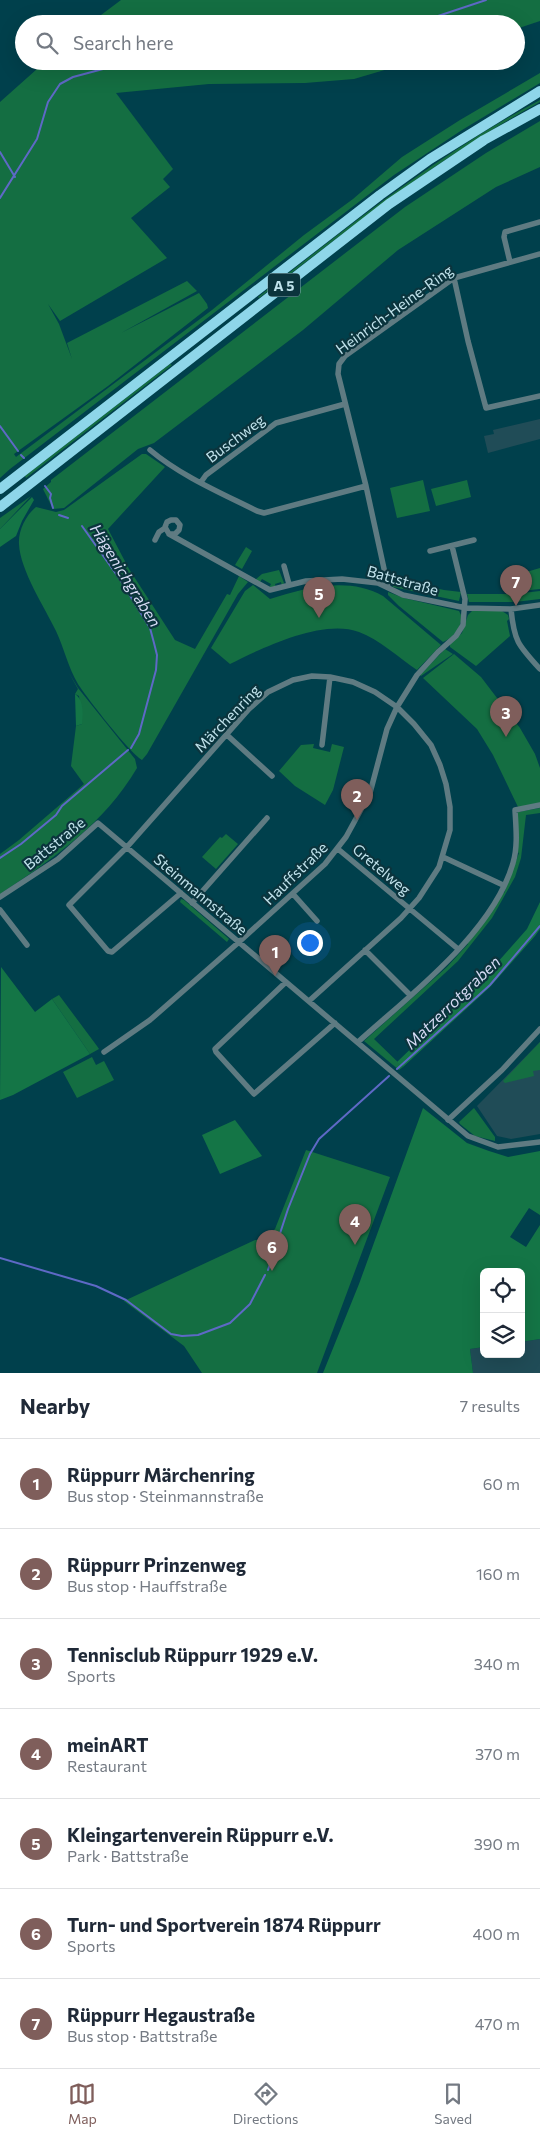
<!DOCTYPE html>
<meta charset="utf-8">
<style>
:root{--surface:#fff;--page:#f6f6f7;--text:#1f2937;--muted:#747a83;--line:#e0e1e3;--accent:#7f5e5b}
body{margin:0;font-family:Commissioner,sans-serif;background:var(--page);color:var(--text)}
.controls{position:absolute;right:15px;bottom:15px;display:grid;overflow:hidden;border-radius:8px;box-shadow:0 5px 20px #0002}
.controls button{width:45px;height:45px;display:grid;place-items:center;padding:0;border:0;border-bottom:1px solid var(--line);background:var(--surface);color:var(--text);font:25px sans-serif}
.you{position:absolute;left:309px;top:942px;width:18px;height:18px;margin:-12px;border:4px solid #fff;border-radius:50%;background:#1a73e8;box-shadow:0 0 0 8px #1a73e833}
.badge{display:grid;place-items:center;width:32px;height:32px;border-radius:50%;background:var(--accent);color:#fff;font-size:16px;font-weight:700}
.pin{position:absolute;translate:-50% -41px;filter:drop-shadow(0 1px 2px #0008)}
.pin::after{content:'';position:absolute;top:26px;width:18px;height:15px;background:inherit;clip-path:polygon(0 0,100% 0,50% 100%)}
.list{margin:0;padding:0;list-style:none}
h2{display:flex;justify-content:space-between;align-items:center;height:65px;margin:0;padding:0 20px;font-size:21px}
h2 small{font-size:16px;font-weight:400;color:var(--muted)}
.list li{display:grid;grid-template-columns:32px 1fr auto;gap:15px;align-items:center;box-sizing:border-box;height:90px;padding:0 20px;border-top:1px solid var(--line)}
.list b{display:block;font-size:19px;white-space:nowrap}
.list p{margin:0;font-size:16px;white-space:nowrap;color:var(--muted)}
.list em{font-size:16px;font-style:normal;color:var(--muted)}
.icon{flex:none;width:28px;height:28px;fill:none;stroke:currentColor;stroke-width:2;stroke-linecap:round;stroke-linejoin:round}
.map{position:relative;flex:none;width:540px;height:1373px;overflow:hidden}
.search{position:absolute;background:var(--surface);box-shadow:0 5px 20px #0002;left:15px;right:15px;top:15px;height:55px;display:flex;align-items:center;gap:12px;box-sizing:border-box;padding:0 18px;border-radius:28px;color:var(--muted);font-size:19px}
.sheet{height:695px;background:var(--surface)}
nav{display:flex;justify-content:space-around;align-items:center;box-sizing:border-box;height:70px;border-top:1px solid var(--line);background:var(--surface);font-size:14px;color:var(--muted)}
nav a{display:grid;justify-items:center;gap:2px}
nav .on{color:var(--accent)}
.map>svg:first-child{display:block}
.built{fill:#204c57}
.green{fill:#146e42}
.forest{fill:#147546}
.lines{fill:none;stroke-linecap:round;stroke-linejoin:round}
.stream{stroke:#5e69c6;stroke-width:2}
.street{stroke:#5f7b82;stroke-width:5.5}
.highway{stroke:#8ed6e9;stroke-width:10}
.labels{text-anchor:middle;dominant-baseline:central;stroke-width:4.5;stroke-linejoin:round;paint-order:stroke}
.shield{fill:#0b343d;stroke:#8aaeb7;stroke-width:1}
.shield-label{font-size:14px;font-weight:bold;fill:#c0e2eb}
.street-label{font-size:15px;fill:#c0e2eb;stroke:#0b343d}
.water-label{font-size:16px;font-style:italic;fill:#d6dbf4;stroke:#0b343d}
</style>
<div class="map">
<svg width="540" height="1373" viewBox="0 0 540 1373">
<rect width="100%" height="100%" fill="#00404c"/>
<path class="built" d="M540 419V439L488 453 484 436 494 434 493 430Z
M540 1042V1134L511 1139 497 1136 477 1106Z
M540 1339V1373H473L470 1349 484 1347V1354H521V1342Z"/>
<path class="green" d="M121 0H540V21L516 29V24H89Z
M46 61H415L354 79 305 83 209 84 116 93 173 169 163 179 170 187 131 218 167 258 60 321 48 304 59 324 72 359 67 343 187 281 197 291 121 333 199 293 207 304 208 308 108 386 14 454 16 457 212 310 304 235 353 199 402 157 460 120 540 73V83L462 130 394 175 10 469 0 478V102Z
M540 100V102C439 157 350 228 259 298L258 297C349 226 438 154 540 100Z
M540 121V167L496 187 398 250 303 330 154 443 138 449 64 508 53 509 43 489 51 482V480L405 207 486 153Z
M170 364 172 365 26 478 25 476Z
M142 454H146L165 467 108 529 129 569 175 640 195 649 227 594 230 595 239 576 248 582 238 594 147 754 142 760C129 752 87 698 78 684 68 667 64 648 56 631 45 608 20 570 19 544 18 531 26 515 36 507L56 512 64 510Z
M423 480 430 511 397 518 390 488Z
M467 480 471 497 436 506 431 489Z
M31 496 0 529V518Z
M246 547 252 551 242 569 235 565Z
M540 568V589L512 592 509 577Z
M279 570 284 583 282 586 281 582 275 584 276 588H269L271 584 262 579 260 582 255 580 262 574Z
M390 578 444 590 461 592 459 601 393 587Z
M253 585 270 599C305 588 348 576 383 596L441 645 417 670C399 658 379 639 359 632 323 618 262 648 230 664L211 648 245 591Z
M540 591V599L515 602 514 594Z
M388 592 404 598 459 611 462 617C460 629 453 638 443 642L399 606 388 595Z
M467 594H510L513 602H469Z
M472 611H502L508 615 509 619 507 621 510 636 476 666 450 647V644L462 633 468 615Z
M445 649 453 654 421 676 420 675Z
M454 654 481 677 520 728 535 754 540 768V804L518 807 493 755 477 729 423 678Z
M69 673 78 688 135 759 137 768C104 824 53 859 0 894V854L19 840 84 784 71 766 76 726 82 724 79 696 75 694 78 689Z
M314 744 313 748 330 752 332 744 344 747 333 790 325 805 295 786 279 771 301 745Z
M540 808V813L526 815 521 858 515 877 492 918 458 961 374 1039 403 1067 399 1070 364 1041 447 967 468 944 467 943 501 893H504L519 853 516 852 517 814 518 812Z
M226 834 238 844 216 869 202 857 220 837 222 838Z
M181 899 184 900 229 939 227 942 180 902Z
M59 995 97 1046 99 1049 90 1054 52 999Z
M540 1042V1070L533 1071 534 1076 505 1083 503 1081Z
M92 1057 96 1065 104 1061 114 1080 77 1098 63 1072Z
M474 1108 495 1137V1141L475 1136 460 1124 459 1122Z
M306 1150 390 1177 317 1373H202L184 1346 124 1301 255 1240H263L275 1229Z"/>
<path class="forest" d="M32 497 34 500 22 521 16 536 0 547V529Z
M75 694C84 700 83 714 82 724L76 726Z
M540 902V929L535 936 490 987 403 1067 397 1062 481 981 527 929Z
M1 967 35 1012 52 999 90 1054 13 1095 0 1100Z
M423 1108 467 1143 489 1151 508 1157 540 1151V1215L529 1208 510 1237 526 1247 540 1225V1339L521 1342V1272H484V1347L470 1349 473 1373H323L359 1284Z
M235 1120 262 1156 220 1174 202 1135Z"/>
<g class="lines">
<path class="stream" d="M414 24 486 0
M0 152 15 177
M0 198 37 139 48 102 60 84 73 77 133 61
M0 426 18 451
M21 455 24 458
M45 486 51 494 50 498 53 508
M59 515 68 518
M82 526 121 581 150 628 154 643 157 655 156 670 139 734 131 748
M0 858 21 844 56 815 62 806 128 750
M397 1069 490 985 540 926
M0 1258 96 1286 126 1300 171 1334 182 1336 198 1335 230 1323 250 1304 265 1275
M268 1270 288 1209 310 1154 319 1139 389 1076"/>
<path class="street" d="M510 262 504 237 505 232 540 222
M454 278 468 341 486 408 540 396
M150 450C181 476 221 493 257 511L264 513 366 486
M201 482 206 475 276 423 345 404
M169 534H175L179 530 180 525 176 520H171L167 522 165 527 169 534 270 590 306 581 342 579 378 583 403 595 466 608 511 609 540 605
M155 540 159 532 165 528
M430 551 474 540
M284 566 289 584
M388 587 366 486 338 374 339 364 345 356 454 278 540 254
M511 609C514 641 518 645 540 669
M227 735 272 776
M322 745 330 677
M338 849 458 949
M443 857 503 885
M181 893 112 952 108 951 69 905 127 847 249 709 268 692 293 680 312 676 330 677 353 682 375 692 397 707 414 724 431 745 440 765 446 784 450 807V830L439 867 419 898 401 918 309 1001
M293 894 317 921
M0 897 58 859 98 823 468 1136 498 1147 540 1142
M192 903 267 818
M0 910 27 945
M365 950 410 995
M286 982 215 1049 216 1052 254 1094 335 1023
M358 1042C410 995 493 933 513 863 518 846 516 828 515 810L540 805
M104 1052 150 1020 239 942 325 864 346 837 370 793 387 729 397 707 417 675 438 652 456 636 463 625 465 599 452 546
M448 1120 502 1070 540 1029"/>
<path class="highway" d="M0 489 380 195 430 159 540 91
M0 507 389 204 484 140 540 109"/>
</g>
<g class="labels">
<rect class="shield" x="268" y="273.5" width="32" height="23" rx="4"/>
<g class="shield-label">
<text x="284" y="285">A 5</text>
</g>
<g class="street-label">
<text transform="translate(394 309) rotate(-36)">Heinrich-Heine-Ring</text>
<text transform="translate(235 438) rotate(-37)">Buschweg</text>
<text transform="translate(403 580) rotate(16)">Battstraße</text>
<text transform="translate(227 718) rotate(-46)">Märchenring</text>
<text transform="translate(54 843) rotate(-39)">Battstraße</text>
<text transform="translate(382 869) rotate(40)">Gretelweg</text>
<text transform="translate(295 873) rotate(-44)">Hauffstraße</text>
<text transform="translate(201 894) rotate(40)">Steinmannstraße</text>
</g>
<g class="water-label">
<text transform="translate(126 575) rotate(58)">Hägenichgraben</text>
<text transform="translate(452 1002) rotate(-44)">Matzerrotgraben</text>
</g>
</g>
</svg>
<div class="controls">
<button><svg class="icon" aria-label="locate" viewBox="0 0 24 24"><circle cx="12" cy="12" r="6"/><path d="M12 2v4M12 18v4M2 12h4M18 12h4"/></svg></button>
<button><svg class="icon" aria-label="layers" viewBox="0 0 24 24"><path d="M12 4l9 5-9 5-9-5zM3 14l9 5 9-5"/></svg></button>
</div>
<div class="you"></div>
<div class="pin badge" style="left:275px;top:976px">1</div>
<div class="pin badge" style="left:357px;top:820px">2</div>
<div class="pin badge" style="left:506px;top:737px">3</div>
<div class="pin badge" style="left:355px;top:1245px">4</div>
<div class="pin badge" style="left:319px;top:618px">5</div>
<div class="pin badge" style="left:272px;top:1271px">6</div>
<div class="pin badge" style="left:516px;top:606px">7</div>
<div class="search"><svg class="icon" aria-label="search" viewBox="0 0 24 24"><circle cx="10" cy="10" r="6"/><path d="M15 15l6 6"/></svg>Search here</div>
</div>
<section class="sheet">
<h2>Nearby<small>7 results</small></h2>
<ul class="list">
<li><span class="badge">1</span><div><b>Rüppurr Märchenring</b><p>Bus stop · Steinmannstraße</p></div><em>60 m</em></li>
<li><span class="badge">2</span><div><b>Rüppurr Prinzenweg</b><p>Bus stop · Hauffstraße</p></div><em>160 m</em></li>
<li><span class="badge">3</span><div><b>Tennisclub Rüppurr 1929 e.V.</b><p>Sports</p></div><em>340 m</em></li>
<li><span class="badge">4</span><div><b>meinART</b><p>Restaurant</p></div><em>370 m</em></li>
<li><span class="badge">5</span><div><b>Kleingartenverein Rüppurr e.V.</b><p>Park · Battstraße</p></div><em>390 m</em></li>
<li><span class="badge">6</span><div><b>Turn- und Sportverein 1874 Rüppurr</b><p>Sports</p></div><em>400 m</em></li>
<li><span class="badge">7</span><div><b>Rüppurr Hegaustraße</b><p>Bus stop · Battstraße</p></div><em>470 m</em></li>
</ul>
</section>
<nav>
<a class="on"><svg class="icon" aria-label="map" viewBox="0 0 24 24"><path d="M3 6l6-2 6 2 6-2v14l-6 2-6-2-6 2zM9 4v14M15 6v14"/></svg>Map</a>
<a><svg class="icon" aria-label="directions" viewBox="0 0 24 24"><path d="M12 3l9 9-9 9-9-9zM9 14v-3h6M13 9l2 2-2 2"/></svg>Directions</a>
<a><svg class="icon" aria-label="saved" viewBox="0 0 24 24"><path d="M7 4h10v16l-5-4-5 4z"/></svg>Saved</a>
</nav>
